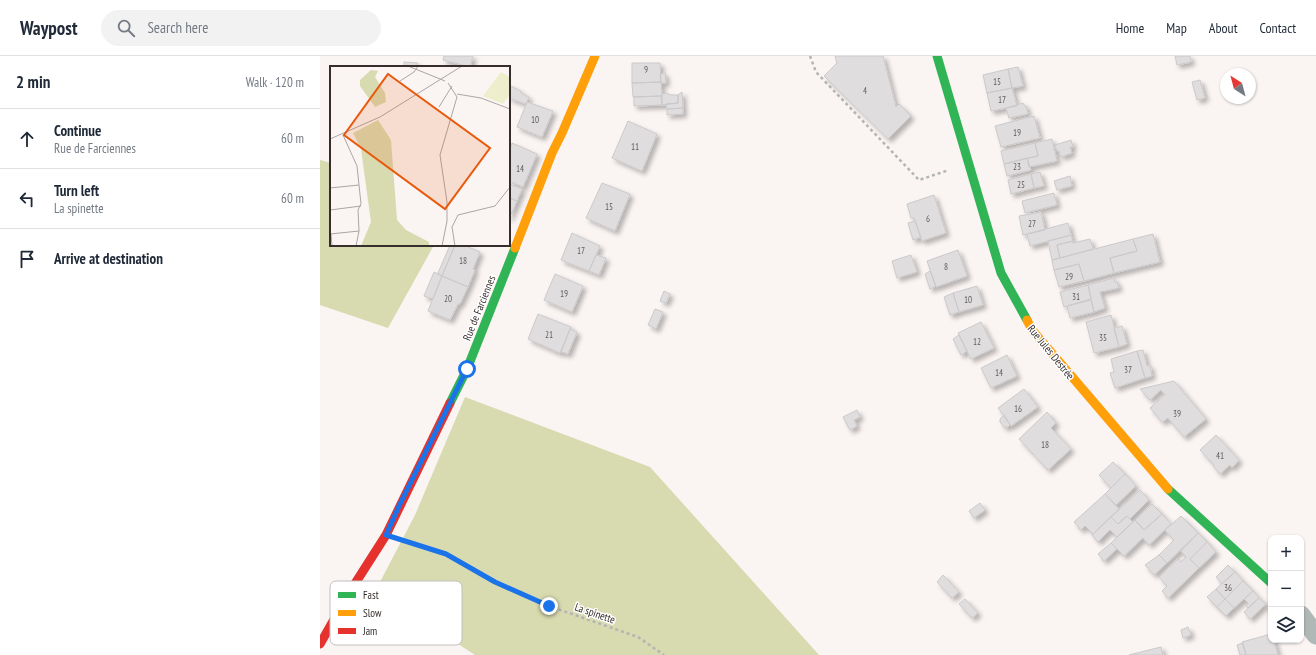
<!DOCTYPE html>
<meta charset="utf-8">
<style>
:root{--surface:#fff;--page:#f2f2f3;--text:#1f2937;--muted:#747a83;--line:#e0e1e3}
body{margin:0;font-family:"PT Sans Narrow",sans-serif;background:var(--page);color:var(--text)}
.controls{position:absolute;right:12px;bottom:12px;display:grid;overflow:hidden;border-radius:8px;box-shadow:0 1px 3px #0004}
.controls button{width:36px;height:36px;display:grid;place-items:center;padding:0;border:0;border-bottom:1px solid var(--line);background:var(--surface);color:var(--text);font:20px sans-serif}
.compass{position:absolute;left:900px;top:12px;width:36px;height:36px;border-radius:50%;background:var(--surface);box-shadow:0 1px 3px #0004;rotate:324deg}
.stop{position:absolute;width:12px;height:12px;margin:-9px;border:3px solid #1a73e8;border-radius:50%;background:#fff}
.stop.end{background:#1a73e8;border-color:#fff;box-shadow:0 1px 4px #0008}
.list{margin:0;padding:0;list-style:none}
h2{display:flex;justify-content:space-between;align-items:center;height:52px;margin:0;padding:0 16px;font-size:17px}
h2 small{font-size:13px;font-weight:400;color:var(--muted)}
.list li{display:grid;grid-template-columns:26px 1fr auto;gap:12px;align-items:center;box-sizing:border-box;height:60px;padding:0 16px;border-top:1px solid var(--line)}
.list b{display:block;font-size:15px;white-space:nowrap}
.list p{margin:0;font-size:13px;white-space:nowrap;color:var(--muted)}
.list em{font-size:13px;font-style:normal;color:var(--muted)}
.icon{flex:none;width:22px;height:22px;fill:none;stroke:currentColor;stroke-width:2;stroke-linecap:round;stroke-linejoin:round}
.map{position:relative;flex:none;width:996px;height:599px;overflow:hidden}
header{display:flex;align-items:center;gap:24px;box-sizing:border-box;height:56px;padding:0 20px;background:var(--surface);border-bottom:1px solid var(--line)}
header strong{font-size:19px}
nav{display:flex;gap:22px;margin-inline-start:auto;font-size:14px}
.search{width:280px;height:36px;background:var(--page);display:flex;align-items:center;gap:10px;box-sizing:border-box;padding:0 14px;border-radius:22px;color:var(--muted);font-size:15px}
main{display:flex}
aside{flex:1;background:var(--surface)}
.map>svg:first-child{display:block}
.forest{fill:#d8daaf}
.building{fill:#dfddde;stroke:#cbc9cb;filter:url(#shadow)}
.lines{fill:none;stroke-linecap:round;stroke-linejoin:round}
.path{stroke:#b2b5b4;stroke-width:2.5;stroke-dasharray:3 3;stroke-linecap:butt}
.street{stroke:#afb8b6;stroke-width:19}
.fast{stroke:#30b455;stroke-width:9}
.slow{stroke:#ff9f0a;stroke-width:9}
.jam{stroke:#e5322d;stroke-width:9}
.route{stroke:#1a73e8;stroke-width:5}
.labels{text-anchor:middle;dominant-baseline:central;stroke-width:3;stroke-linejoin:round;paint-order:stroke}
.number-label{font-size:9px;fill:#615c5a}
.street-label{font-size:11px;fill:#352e2c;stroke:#fff}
.inset-road{fill:none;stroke:#aba5a3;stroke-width:1}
.view{fill:#e8590c;fill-opacity:0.15;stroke:#e8590c;stroke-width:2}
.inset-edge{fill:none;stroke:#352e2c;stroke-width:2}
.key{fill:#fff;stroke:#c2c0c0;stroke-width:1}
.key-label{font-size:11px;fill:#352e2c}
</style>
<header>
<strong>Waypost</strong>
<div class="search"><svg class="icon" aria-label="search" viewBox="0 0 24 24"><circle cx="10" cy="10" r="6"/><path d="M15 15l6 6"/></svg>Search here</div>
<nav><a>Home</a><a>Map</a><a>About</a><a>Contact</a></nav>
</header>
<main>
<aside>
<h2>2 min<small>Walk · 120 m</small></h2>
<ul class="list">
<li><svg class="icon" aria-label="ahead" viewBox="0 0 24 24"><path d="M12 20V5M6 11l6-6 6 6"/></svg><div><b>Continue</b><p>Rue de Farciennes</p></div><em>60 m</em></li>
<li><svg class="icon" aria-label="left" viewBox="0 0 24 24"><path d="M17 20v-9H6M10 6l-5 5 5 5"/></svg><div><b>Turn left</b><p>La spinette</p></div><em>60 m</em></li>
<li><svg class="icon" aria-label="arrive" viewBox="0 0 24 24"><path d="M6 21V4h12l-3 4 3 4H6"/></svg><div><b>Arrive at destination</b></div></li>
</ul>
</aside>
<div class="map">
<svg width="996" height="599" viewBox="0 0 996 599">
<defs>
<filter id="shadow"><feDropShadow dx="3.5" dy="3.5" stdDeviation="2" flood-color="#0004"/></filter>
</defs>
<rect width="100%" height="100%" fill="#faf4f2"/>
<path class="forest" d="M0 104 11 107V189H114L68 272 0 249Z
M145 341 330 411 499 599H155L86 554 49 547 95 459Z"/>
<path class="building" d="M124 0H153L150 11 123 4Z
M515 0H563L576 51 579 48 591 60 568 83 504 20 517 7Z
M855 0H870L871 6 857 9Z
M84 6 98 7 97 11H84Z
M312 7H340L341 26 312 27Z
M698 11 703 30 692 32 688 13Z
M688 13 692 32 667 37 663 19Z
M345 17 346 27H341L340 18Z
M880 24 885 42 877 44 872 26Z
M341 26 342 40 313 41 312 27Z
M189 29 201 35V37L209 41 206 48 189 42Z
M692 32 697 50 671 55 667 37Z
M362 36 363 52 347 53 346 48 358 47V39Z
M347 37 350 39H358V47L342 49V38Z
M341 40 342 49 314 50V41Z
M207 46 233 55 222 81 197 71Z
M703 47 705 50H706L708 58 689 62 686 52Z
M363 52V58L347 59V53Z
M714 60 720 82 681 91 675 70Z
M308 65 337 78 322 115 292 102Z
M732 83 737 105 709 111 707 102 718 100 715 87Z
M751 84 753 91H750L752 97 741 101 739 95H737L735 89Z
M192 87 217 98 203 131 189 125V95Z
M715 87 718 100 684 108 681 95Z
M707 102 711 114 687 120 684 108Z
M720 116 724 130 714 132 711 118Z
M711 118 714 132 691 138 688 124Z
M750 120 752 130 737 134 734 125Z
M282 127 310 138 295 175 266 162Z
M189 128 202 133 197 145 189 142Z
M734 137 737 149 705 157 702 145Z
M614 139 626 177 602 185 594 162H591L587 148Z
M189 142 197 145 189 163Z
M721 156 725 174 703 179 699 160Z
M595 165 601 181 593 184 588 167Z
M748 167 751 179 710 190 707 178Z
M252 177 280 190 269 215 241 204Z
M833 178 840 206 794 217 790 202 817 195 813 183Z
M751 179 753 185 737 189 740 202 732 204 728 185Z
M770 183 773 193 740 202 737 189 753 185V187Z
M813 183 817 195 790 202 794 217 764 225 759 208 734 214 732 204Z
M130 189H135L122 220 118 217Z
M135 189H144L160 196 153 213 155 214 148 231 122 220Z
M638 194 647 220 616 231 607 205Z
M276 199 286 202 279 219 269 215Z
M591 199 597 216 577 222 572 205Z
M759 208 764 225 739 231 734 214Z
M610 215 616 230 610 233 605 218Z
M114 216 122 220 113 243 104 240Z
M235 218 263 230 252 256 224 244Z
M122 220 148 231 140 248H138L130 264 108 255Z
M794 222 795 226H797L799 232 780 236 785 252 774 256 768 229Z
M768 229 771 243 744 251 740 236Z
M657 230 663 249 639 256 633 237Z
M344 235 350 238 346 247 340 245Z
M633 237 639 256 630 259 624 241Z
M771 244 774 256 750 262 747 250Z
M335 253 343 256 336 273 328 269Z
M218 258 251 271 240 297 208 283Z
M791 259 799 291 774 297 766 266Z
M661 266 674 292 651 303 638 277Z
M802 270 807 288 799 291 794 272Z
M250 273 257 276 248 298 241 296Z
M639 279 647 295 641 299 633 283Z
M823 294 827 310 830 309 832 320 825 322 817 295Z
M817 295 825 322 795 332 790 317 794 316 791 303Z
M687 299 697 320 671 332 661 312Z
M854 325 886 363 864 381 848 362 842 366 830 352 845 339 841 334 830 344 820 333Z
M704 333 718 351 691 370 678 352Z
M537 354 540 361 534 364 537 370 530 374 523 361Z
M727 356 736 367 731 372 751 393 728 414 699 383Z
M684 359 690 369 688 371H684L680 366V363Z
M896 379 919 404 912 412 910 409 900 418 893 410 894 409 880 394Z
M793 406 805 418 791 432 779 419Z
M805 418 816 430 796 449 785 438Z
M820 434 829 444 810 463 807 460 798 468 791 461Z
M785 438 799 453 773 478 765 470 761 474 754 466Z
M660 447 665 454 654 462 649 455Z
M832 448 842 458 824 474 815 464Z
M842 458 851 468 829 489 823 482 804 500 791 487 815 464 824 474Z
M807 460 813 466 797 481 790 474 778 486 772 479 791 461 798 468Z
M861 460 878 477 847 507 839 499 854 484 845 474Z
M878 477 887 486 870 503 879 512 848 542 842 535 847 530 839 521 858 503 861 506 866 501 861 495Z
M887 486 896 496 879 512 870 503Z
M791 487 797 493 784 505 778 498Z
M839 499 847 507 834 519 825 509Z
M908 509 915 516 902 528 896 521Z
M915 516 923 525 905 543 896 533Z
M623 519 639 536 632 542 617 526Z
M923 525 933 535 914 552 905 543Z
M896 533 905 543 897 551 887 541Z
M933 535 939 542 928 552 926 550 928 547 924 543Z
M939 542 946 548 930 563 924 556Z
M645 543 658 557 652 562 639 548Z
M905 543 914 552 906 560 897 551Z
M868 571 871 579 863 582 861 574Z
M951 578V584H954L958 599H926L922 586Z
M923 587 926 599H920L917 589Z
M841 591 843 599H809Z"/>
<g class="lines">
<path class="path" d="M490 0 496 16 599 124 629 114
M86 485 126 497 175 526 229 550 318 581 344 599"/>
<path class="street" d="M981 559 996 579"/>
<path class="fast" d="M617 0 681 217 707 264
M130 347 147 313 195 192
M848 433 951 527"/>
<path class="slow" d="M195 192 232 97 242 77 275 0
M707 264 712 274 848 433"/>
<path class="jam" d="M0 588 29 537 66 479 130 347"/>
</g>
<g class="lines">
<path class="route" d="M147 313 79 450 66 479 126 498 175 526 229 550"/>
</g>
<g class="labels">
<g class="number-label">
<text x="326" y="13">9</text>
<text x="677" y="25">15</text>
<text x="545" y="34">4</text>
<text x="682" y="43">17</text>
<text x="215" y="63">10</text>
<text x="697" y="76">19</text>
<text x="315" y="90">11</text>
<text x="697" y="110">23</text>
<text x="200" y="112">14</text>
<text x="701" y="128">25</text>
<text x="289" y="150">15</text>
<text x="608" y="162">6</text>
<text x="712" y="167">27</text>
<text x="261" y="194">17</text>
<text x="143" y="204">18</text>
<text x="626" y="210">8</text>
<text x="749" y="220">29</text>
<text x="244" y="237">19</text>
<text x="756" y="240">31</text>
<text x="128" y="242">20</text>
<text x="648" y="243">10</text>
<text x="229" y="278">21</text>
<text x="783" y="281">35</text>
<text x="657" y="285">12</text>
<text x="808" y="313">37</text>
<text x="679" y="316">14</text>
<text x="698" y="352">16</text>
<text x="857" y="357">39</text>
<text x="725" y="388">18</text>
<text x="900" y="399">41</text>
<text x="908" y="531">36</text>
</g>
<g class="street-label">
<text transform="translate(159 252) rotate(-68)">Rue de Farciennes</text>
<text transform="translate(731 296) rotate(51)">Rue Jules Destrée</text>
<text transform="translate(275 557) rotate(19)">La spinette</text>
</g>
</g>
<g transform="translate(10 10)">
<rect width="180" height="180" fill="#faf4f2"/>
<path d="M171 6 180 11V28L173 38 153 30Z" fill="#edefcc"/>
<path d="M41 4 48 5 45 11 55 27 56 36 45 41 30 20V14ZM48 54 61 74 67 154 76 164 99 176V180H31L41 156 31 83 23 67Z" fill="#d8daaf"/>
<path class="inset-road" d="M78 0 115 15M70 15 84 6 88 0M127 28 151 32 180 43M109 41 122 20M13 69 27 100 31 138 28 144 29 165 26 180M0 73 50 51 132 0M0 122 29 119M0 144 31 140M0 168 29 165M1 168 2 180M112 180 117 155V136L110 89 127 31 118 17M125 180 122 161 128 149 165 140 180 121"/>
<path class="view" d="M58 8 160 82 115 143 14 69Z"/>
<rect width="180" height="180" class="inset-edge"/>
</g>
<rect x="10" y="525" width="132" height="64" rx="6" class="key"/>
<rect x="18" y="536" width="18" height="6" fill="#30b455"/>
<rect x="18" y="554" width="18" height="6" fill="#ff9f0a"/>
<rect x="18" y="572" width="18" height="6" fill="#e5322d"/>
<g class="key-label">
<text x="43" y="543">Fast</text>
<text x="43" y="561">Slow</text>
<text x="43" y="579">Jam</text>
</g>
</svg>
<div class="controls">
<button>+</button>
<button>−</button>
<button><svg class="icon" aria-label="layers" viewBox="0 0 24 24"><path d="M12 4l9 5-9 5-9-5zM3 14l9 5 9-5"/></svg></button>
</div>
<svg class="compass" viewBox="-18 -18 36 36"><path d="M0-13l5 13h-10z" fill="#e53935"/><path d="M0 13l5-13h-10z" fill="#747a83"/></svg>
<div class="stop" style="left:147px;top:313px"></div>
<div class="stop end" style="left:229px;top:550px"></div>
</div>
</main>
